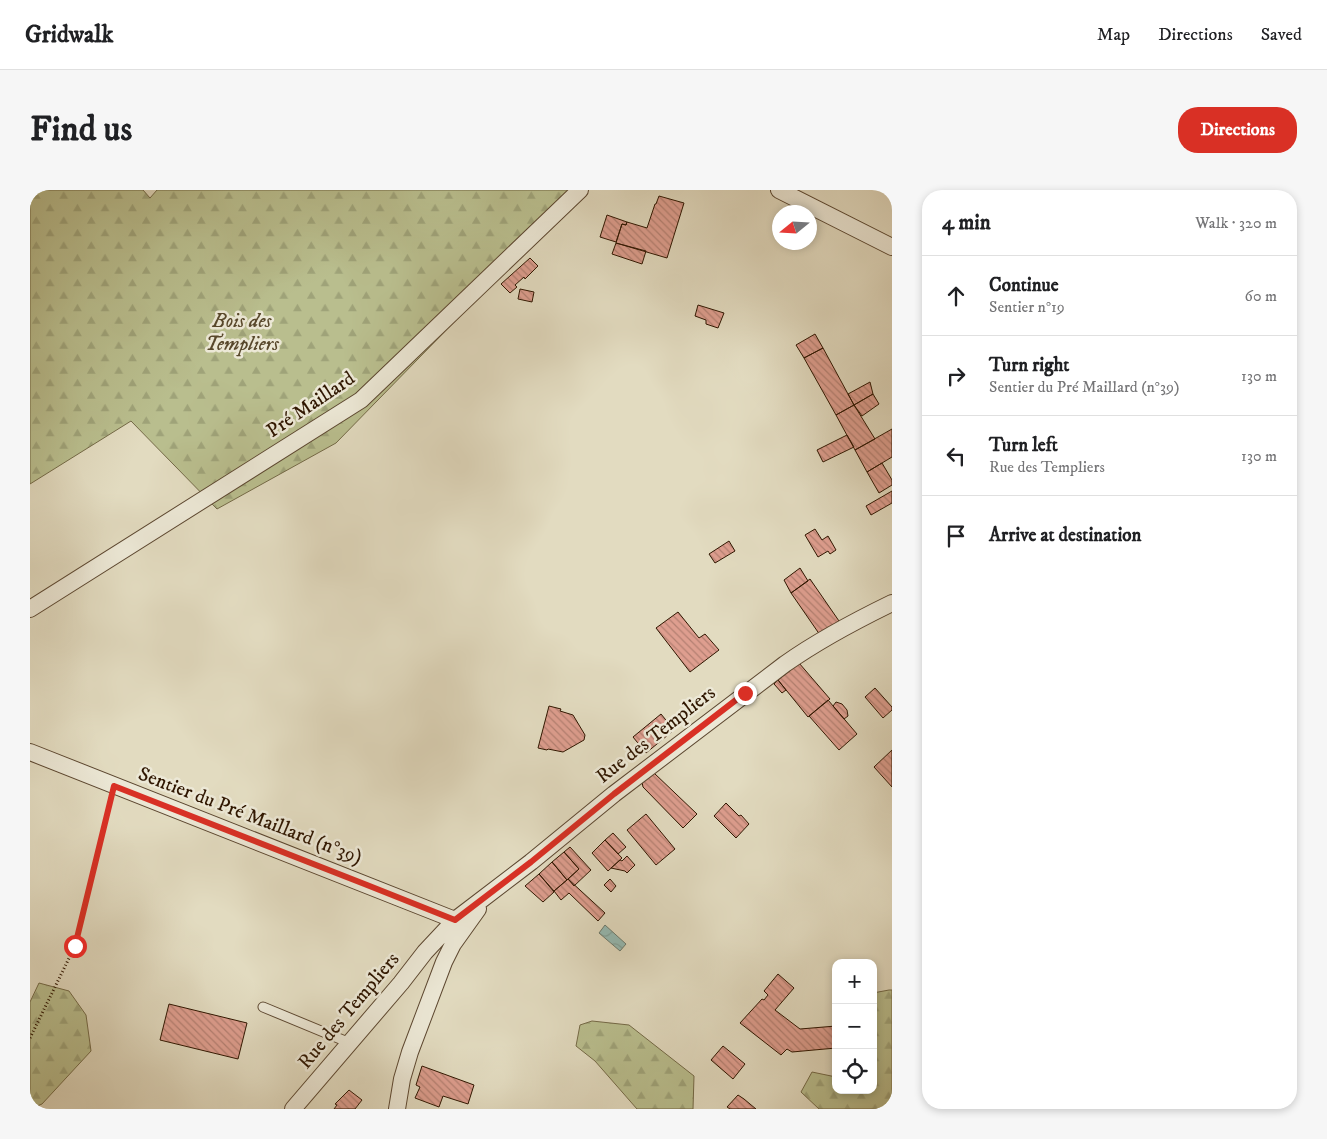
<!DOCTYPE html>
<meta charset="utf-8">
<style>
:root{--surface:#fff;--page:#f6f6f6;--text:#202124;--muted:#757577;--line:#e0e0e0;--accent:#d93025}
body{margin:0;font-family:"IM FELL DW Pica",serif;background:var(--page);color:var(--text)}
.controls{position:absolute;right:15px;bottom:15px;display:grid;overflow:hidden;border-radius:10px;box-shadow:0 2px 8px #0003}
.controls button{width:45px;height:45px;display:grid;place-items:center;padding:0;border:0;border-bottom:1px solid var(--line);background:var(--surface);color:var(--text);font:25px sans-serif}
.compass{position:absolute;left:742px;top:15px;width:45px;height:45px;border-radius:50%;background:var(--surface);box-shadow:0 2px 8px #0003;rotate:252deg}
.stop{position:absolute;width:15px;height:15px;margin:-11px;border:4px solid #d93025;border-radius:50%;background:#fff}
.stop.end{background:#d93025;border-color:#fff;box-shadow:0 1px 5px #0008}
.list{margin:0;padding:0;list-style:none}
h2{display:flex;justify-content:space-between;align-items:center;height:65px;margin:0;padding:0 20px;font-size:21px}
h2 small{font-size:16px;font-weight:400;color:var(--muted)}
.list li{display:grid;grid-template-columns:32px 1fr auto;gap:15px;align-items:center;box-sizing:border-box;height:80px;padding:0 20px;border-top:1px solid var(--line)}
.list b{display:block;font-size:19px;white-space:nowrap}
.list p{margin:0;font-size:16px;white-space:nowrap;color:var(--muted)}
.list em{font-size:16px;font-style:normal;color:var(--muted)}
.icon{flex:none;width:28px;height:28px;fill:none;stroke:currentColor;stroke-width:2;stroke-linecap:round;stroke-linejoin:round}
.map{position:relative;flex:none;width:862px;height:919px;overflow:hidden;border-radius:20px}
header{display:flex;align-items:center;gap:30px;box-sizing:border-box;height:70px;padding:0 25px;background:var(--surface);border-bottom:1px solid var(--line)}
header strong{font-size:24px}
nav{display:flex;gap:28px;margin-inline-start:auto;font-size:18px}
.intro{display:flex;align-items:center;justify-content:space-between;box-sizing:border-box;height:120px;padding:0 30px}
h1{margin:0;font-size:35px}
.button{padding:12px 22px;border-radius:20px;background:var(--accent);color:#fff;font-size:18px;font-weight:700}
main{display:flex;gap:30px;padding:0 30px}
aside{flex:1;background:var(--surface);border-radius:20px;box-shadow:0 2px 8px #0003}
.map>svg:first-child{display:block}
.forest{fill:url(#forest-firs);stroke:#746a47}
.water{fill:url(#water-waves);stroke:#6c796c}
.building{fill:url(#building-back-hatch);stroke:#2f1600}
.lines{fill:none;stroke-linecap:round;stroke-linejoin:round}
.lane-casing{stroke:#5c4730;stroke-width:11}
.street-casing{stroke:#5c4730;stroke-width:18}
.path{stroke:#2f1600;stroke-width:3;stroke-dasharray:1 2.5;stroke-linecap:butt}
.lane{stroke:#ece8d6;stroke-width:9}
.street{stroke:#ece8d6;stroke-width:16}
.route{stroke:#d93025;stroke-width:6}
.labels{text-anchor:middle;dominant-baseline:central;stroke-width:5;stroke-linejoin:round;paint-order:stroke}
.park-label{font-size:20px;font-style:italic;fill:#58482b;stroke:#ece8d6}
.street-label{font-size:20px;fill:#2f1600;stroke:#ece8d6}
</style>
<header>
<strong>Gridwalk</strong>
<nav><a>Map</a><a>Directions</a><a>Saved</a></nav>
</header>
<div class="intro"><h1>Find us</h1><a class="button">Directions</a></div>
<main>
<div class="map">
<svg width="862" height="919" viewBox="0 0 862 919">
<defs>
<pattern id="forest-firs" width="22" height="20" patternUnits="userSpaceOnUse" patternTransform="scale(1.25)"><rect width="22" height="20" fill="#b9be8e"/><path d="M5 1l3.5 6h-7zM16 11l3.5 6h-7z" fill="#9fa379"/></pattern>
<pattern id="water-waves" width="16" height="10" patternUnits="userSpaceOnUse" patternTransform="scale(1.25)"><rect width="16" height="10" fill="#95bbb4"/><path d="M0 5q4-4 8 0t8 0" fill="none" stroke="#81a099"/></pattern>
<pattern id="building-back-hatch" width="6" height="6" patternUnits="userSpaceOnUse" patternTransform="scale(1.25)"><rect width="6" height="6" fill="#de9e8f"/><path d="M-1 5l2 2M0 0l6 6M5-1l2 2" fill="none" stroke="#b48072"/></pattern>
</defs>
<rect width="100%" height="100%" fill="#e2dbc0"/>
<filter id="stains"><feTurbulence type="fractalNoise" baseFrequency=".004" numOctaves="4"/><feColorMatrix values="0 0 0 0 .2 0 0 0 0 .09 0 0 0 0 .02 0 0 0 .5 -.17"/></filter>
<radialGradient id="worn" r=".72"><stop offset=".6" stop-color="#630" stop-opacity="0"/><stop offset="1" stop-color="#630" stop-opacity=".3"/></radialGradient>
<path class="forest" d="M0 0H113L120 8 127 0H553L306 253 187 319 101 231 0 294Z
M9 793 39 801 56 825 61 861 12 914 0 919V812Z
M859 800H862V919H789L771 902 782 882 806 887V900H843V803Z
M562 831 599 835 664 886 663 919H607L565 871 546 856 550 835Z"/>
<path class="water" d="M575 735 596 754 590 761 569 743Z"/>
<path class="building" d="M629 6 654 13 637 68 586 53 592 34 596 35 597 32 617 38 625 14H626Z
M577 25 597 32 596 35 592 34 586 52 570 47Z
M586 53 616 61 612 74 582 64Z
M500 68 508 76 495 89 494 87 485 95 487 97 480 103 471 94Z
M490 99 504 102 502 112 488 109Z
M668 115 694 123 688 138 676 134V130L665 126Z
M785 144 793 158 774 168 766 155Z
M793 158 824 215 806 225 774 168Z
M840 192 843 204 824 215 818 204Z
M843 204 849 214 832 226 824 215Z
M824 215 845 249 825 260 806 225Z
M862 239V267L837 282 825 260Z
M817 245 824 257 793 272 787 260Z
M852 273 862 290V295L849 303 837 282Z
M862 301V313L841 325 836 316Z
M785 339 792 350 798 346 806 360 800 364 798 361 788 367 775 345Z
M699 351 705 361 685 373 679 364Z
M770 378 778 391 761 403 754 390Z
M780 389 809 431 790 445 761 403Z
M648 422 669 448 675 444 689 460 660 482 626 438Z
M769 473 800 509 778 527 748 490Z
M748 490 756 500 752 503 744 494Z
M845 498 862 517V520L853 528 835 507Z
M798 510 827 544 809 560 779 526Z
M806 512 812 514 817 520 818 526 814 529 803 516Z
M519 516 531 519 530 521 543 525 555 545 554 550 533 562 518 559 517 560 508 558Z
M631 524 644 540 616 563 603 547Z
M862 560V597L844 577Z
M624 583 667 624 653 638 613 597 612 592Z
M696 613 709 626 711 625 719 634 706 648 684 626Z
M616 624 645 659 626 675 597 640Z
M583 643 596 657 588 664 575 650Z
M575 650 592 668 578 681 562 663Z
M540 657 561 680 544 696 538 689 549 679 534 662Z
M534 662 549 679 537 690 522 672Z
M597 666 605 675 597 683 595 681 581 678 590 670 592 671Z
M522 672 537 690 524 701 509 684Z
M509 684 524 702 513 712 495 696Z
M538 689 575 723 568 731 539 703 531 710 524 701Z
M580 689 586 696 581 702 574 695Z
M748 784 764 798 745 820 770 839 806 836V858L762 862 757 859 751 865 710 833 732 809 734 810 738 805 734 801Z
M139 814 217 833 208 869 130 850Z
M693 856 715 874 703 889 681 870Z
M392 876 444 895 438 914 413 906 409 917 385 908 390 897 386 895Z
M319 900 332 910 325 919H304L307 915 305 914Z
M708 905 714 909 726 919H700L697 917Z"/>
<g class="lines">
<defs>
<path id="lane" d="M233 817 320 853"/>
<path id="street" d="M749 0 862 57
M0 419 331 210 550 0
M0 562 425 730
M263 919 371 793 395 762 425 730 501 672 584 604 755 474C789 450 825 431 862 413
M367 919 372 889 380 862 414 772 423 754 448 719"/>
</defs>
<use href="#lane" class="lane-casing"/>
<use href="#street" class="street-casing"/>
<path class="path" d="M0 848 45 756 80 611"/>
<use href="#lane" class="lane"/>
<use href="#street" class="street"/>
</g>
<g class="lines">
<path class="route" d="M45 756 84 596 337 695 425 730 501 672 584 604 715 503"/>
</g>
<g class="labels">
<g class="park-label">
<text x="212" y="131">Bois des<tspan x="212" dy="23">Templiers</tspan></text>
</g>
<g class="street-label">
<text transform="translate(281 215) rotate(-34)">Pré Maillard</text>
<text transform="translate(626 545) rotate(-38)">Rue des Templiers</text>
<text transform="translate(220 626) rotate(21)">Sentier du Pré Maillard (n°39)</text>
<text transform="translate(319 821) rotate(-50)">Rue des Templiers</text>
</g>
</g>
<rect width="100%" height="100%" filter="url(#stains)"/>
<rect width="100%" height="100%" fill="url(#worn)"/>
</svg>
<div class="controls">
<button>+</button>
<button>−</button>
<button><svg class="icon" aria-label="locate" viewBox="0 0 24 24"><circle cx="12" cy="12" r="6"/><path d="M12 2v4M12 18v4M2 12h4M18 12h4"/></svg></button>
</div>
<svg class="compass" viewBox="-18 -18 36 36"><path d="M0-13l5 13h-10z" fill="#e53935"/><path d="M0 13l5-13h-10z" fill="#757577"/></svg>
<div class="stop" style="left:45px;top:756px"></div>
<div class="stop end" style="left:715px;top:503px"></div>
</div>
<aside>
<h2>4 min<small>Walk · 320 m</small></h2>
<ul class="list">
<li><svg class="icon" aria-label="ahead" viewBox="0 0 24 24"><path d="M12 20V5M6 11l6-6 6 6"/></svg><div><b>Continue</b><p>Sentier n°19</p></div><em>60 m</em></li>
<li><svg class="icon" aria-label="right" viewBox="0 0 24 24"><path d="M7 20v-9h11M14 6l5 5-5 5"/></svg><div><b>Turn right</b><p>Sentier du Pré Maillard (n°39)</p></div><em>130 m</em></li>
<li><svg class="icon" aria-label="left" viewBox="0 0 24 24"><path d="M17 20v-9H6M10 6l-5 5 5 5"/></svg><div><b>Turn left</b><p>Rue des Templiers</p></div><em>130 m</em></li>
<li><svg class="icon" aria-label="arrive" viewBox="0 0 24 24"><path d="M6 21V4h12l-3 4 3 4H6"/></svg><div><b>Arrive at destination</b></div></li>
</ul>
</aside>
</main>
